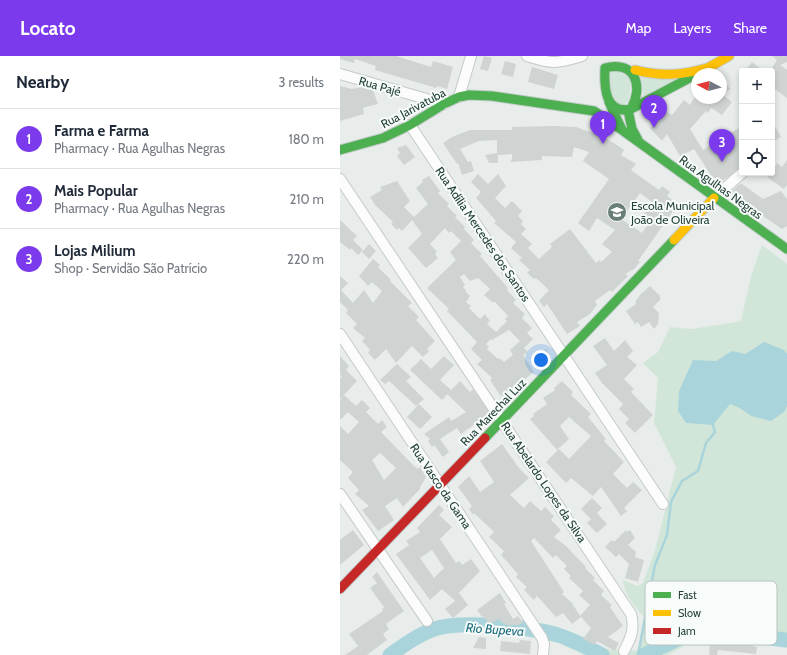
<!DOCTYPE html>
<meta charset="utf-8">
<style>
:root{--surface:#fff;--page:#f6f6f7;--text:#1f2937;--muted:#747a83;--line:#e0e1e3;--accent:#7c3aed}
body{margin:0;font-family:Cabin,sans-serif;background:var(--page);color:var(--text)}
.controls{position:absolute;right:12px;top:12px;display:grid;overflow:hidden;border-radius:4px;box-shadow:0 2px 6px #0003}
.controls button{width:36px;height:36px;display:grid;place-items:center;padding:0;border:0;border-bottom:1px solid var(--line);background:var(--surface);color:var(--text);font:20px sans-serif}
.compass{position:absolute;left:351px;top:12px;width:36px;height:36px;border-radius:50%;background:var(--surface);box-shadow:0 2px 6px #0003;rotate:277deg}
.you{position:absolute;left:201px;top:304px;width:14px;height:14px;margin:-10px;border:3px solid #fff;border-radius:50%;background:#1a73e8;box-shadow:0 0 0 6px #1a73e833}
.badge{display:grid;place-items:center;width:26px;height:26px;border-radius:50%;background:var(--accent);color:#fff;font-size:13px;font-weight:700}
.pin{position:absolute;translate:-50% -33px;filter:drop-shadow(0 1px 2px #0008)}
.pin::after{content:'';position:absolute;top:21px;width:14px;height:12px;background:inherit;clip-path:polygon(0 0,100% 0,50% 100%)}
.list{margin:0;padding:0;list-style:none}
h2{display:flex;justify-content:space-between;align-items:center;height:52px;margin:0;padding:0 16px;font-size:17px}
h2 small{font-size:13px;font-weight:400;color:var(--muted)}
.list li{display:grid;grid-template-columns:26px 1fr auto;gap:12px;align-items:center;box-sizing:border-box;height:60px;padding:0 16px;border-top:1px solid var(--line)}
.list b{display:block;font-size:15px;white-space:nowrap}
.list p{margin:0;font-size:13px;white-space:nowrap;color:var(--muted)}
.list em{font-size:13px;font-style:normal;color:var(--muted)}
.icon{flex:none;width:22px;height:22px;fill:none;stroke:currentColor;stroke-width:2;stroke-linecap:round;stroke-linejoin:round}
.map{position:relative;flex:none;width:447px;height:599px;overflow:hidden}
header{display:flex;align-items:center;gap:24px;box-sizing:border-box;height:56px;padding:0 20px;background:var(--accent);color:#fff}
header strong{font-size:19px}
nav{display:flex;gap:22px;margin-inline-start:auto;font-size:14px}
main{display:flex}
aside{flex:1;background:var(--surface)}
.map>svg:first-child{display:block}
.green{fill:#d1e6d8}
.water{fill:#a9d4db}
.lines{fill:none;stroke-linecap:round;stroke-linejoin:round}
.stream{stroke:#a9d4db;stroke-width:2.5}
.river{stroke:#a9d4db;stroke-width:15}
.building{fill:#cfd4d2;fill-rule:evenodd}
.street-casing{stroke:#c5cac8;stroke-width:12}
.fast-casing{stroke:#c3cbc8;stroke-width:11}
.slow-casing{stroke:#c3cbc8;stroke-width:11}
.jam-casing{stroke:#c3cbc8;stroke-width:11}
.street{stroke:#fcfcfc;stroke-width:10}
.fast{stroke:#4caf50;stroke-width:9}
.slow{stroke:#ffc107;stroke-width:9}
.jam{stroke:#c62828;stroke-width:9}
.labels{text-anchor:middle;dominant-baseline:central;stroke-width:4;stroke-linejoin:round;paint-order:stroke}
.street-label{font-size:12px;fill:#24423a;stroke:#f7fbf9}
.poi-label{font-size:12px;fill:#24423a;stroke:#f7fbf9;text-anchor:start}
.water-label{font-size:13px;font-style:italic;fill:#1c6f80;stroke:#f7fbf9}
.key{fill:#f7fbf9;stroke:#b8c4c0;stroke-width:1}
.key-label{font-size:11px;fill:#24423a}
</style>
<header>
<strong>Locato</strong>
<nav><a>Map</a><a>Layers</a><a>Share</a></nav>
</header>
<main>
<aside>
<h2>Nearby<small>3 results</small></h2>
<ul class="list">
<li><span class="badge">1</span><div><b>Farma e Farma</b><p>Pharmacy · Rua Agulhas Negras</p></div><em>180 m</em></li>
<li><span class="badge">2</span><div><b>Mais Popular</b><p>Pharmacy · Rua Agulhas Negras</p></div><em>210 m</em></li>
<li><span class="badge">3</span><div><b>Lojas Milium</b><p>Shop · Servidão São Patrício</p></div><em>220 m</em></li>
</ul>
</aside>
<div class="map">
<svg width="447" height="599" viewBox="0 0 447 599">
<rect width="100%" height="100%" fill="#e8edeb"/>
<path class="green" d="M273 13 291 22 289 45 284 48C270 48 266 23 273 13Z
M301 20 337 23 304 41Z
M422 189 447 208V590L384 581 351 586 328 599H244L222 589 220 572C247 586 268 599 300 594L305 562C295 552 284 538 283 524L297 530 303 527 315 494 336 411 314 367 318 322 303 307 318 296 330 271 352 273 401 265 411 220Z"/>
<path class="water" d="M424 286 444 294 447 298V350L444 356 431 365 411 360 400 352 390 348 373 369 346 367 338 355 339 335 353 304 376 305 392 295 405 298Z"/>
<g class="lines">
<path class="stream" d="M298 599 315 509 327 479 331 446 342 425 358 415 366 387 375 376 373 369"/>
<path class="river" d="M50 599C64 589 78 579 94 573 120 564 194 571 221 580 235 585 249 592 262 599
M304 599 346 579 365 575 447 584"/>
</g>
<path class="building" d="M0 0H56L91 11 93 5 113 11 107 33 97 30 96 32 35 14 36 10 15 3 14 7 0 3Z
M144 0 152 2 148 15 140 13Z
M432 0H447V6L440 9 447 14V42L432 31V14L430 15 437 4Z
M165 5 176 8 173 21 161 18Z
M412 6 424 15H405Z
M192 11 218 19 214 33 188 26Z
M381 20 390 33 382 38 392 46 382 59 371 52 368 57 366 55 350 73 363 94 402 70V111L377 129 354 93 340 100 327 78 322 85 310 72 325 55 332 59 344 44 350 49 354 42H381Z
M0 30 12 33 22 31 33 34 38 48 23 52 24 58 0 65Z
M432 65 441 81 432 86Z
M214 70 236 71 261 80 274 87 284 94 281 99 296 108 291 114 319 134 322 130 330 136 327 140 338 148 298 205 300 206 294 213 285 218 288 220 272 236 270 234 255 245 257 249 250 258 237 266 240 270 227 278 207 248 204 251 199 245 209 234 196 222 194 223 187 217 190 214 179 204 182 202 171 192 176 186 154 167 156 165 136 142 141 136 131 126 138 118 148 128 158 118 166 130 155 142 165 152 172 145 182 155 178 160 183 165 181 168 186 173 181 178 192 188 188 192 199 203 212 191 210 188 230 173 256 207 259 204 261 206 272 196 262 188 275 174 257 162 249 175 238 167 269 123 243 105 249 96 234 91 232 101 202 100V104L170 106 172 103V98L158 99V107H149L145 99 157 97V84L139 85 120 93 128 106 131 105 134 115 122 119 118 107 117 108 103 87 112 81 130 74H172V71ZM300 137 312 146 301 162 309 167 302 177 281 163Z
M66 89 75 101 64 109 57 100 60 97 57 92Z
M447 104V129L444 133 427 121 432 117 437 107 442 111Z
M89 120 100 135 98 137 109 148 107 150 117 160 115 161 125 171 124 173 134 184 131 187 142 198 140 200 168 232 167 234 176 244 173 247 185 258 182 262 192 272 187 277 193 283 184 292 188 296 183 299 194 316 163 340 160 339 150 324 152 322 137 308 142 304 131 293 137 286 110 258 107 255 109 253 87 232 116 204 110 196 121 185 111 175 109 177 105 172 90 188 97 196 95 198 98 202 86 212 68 192 82 178 72 164 62 175 59 172 57 174 51 168 53 166 35 149 30 141 42 134 40 131 57 125 70 145 64 151 74 161 88 148 76 132 83 126 82 124ZM124 218 130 225 138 222 150 233 144 239 152 246H155L168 260 165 263 167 265 156 276 147 268 150 265 145 258 140 263 129 252 131 250 126 246 130 240 125 235 126 234 123 231 125 229 120 221ZM169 274 180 285 170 294 173 299 164 306 159 302 158 303 147 293 149 291 146 288 151 283 152 284Z
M402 128 423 143 441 135 447 143V170L442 173 390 138 398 129Z
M0 164 17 180 13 184 23 194 18 199 11 192 10 194 0 186Z
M29 188 36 195 29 203 22 196Z
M33 203 40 209 38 211 51 224 50 225 72 247 68 250 79 261 76 264 95 285 87 293 89 295 83 301 72 290 56 307 46 293 35 304 28 297 30 294 22 285 25 282 13 272 17 268 6 257 8 254 0 246V220L8 227 1 234 13 247 24 234 33 247 42 235 32 226 28 230 19 220Z
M310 230 320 240V244L313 251 319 257 318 268 314 273 309 266 301 271 298 266 295 268 286 255 296 248 295 246 301 238Z
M265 282 274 295 285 284 293 295 287 301 297 309 284 323 294 333 291 336 313 359 295 377 285 367 289 363 279 353 283 348 262 327 255 317 267 309 253 290Z
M206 293 210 299 203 304 199 299Z
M0 300 9 310 6 314 17 325 0 343V323L2 320 0 319Z
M104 300 114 309 100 324 111 334 102 344 70 314 81 303 91 313Z
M57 308 71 321 66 325 84 343 76 350 49 325 45 328 40 324Z
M120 325 130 336 133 333 148 355 147 359 121 378 117 372 100 383 109 396 103 401 94 389 92 391 88 385 90 383 84 378 109 361 111 365 126 356 107 338Z
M222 325 233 336 231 339 251 358 248 361 266 383 264 385 284 406 273 418 287 432 293 426 302 434 284 452 287 455 281 460 261 431 253 440 231 422 226 427 206 406 219 393 229 403 251 380 229 361 220 370 229 383 217 394 190 363 194 360 193 358 207 348 203 342 215 334 214 332Z
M4 339 16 350 22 344 30 352 26 356 38 368 42 364 47 371 41 376 74 410 78 413 80 411 86 421 80 431V433L63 451 57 442 45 450 54 464 38 475 22 454 29 450 15 438 19 434 8 422 13 416 0 404V370L8 378 19 366 8 356 0 364V344ZM40 397 56 412 44 424 32 404Z
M79 348 92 361 80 373 67 361Z
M162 388 179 412 189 422 170 439 184 452 190 445 201 455 205 451 214 460 211 464 221 474 214 481 226 490 246 511 245 512 255 522 253 524 264 535 261 539 272 549 270 551 283 570 268 581 279 587 275 595 257 585 255 589 243 583 251 572 241 561 232 568 223 557 216 561 197 540 194 544 184 534 187 531 176 521 178 518 161 499 164 495 149 481 154 476 134 457 133 459 129 453 132 450 118 431 129 420 140 436 154 426 140 405ZM194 482 213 502 216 499 227 510 224 513 231 520 229 522 243 535 239 539 250 549 240 560 232 547 222 538 224 536 191 485Z
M252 442 262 452 257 457 267 468 257 477 247 467 251 463 241 453Z
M99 449 104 454 99 459 112 471 100 483 116 507 119 505 122 509 131 503 140 515 119 537 128 549 113 562 105 553 115 545 102 533 90 544 56 498 69 489 66 485 80 476 77 472ZM92 494 104 512 94 522 80 502Z
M13 474 24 489 0 509V484Z
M286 474 287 476 290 474 295 482 288 489 296 496 295 501 304 504 298 526 285 522 289 508 279 498 276 501 265 491 272 484 274 486Z
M37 516 64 555 46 568 49 573 43 578 47 584 27 599H5L18 590 9 578 43 555 42 553 44 551 30 532 37 527 32 521Z
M160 537 166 547 164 548 173 563 178 560 183 567 178 569H164L166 568 162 567 159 563 149 568 143 560 142 561 137 554Z
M139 581 146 582V593L133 592Z
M180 584 191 585 190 598 160 595 161 585 179 587Z
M370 584 406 589V586L414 587 413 590 417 591 416 598 378 594 377 599H369Z"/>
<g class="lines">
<defs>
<path id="street" d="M187 0C212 8 216 8 242 0
M0 18 104 48
M119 41 131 0
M70 69 323 448
M0 123 291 558C295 573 291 582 284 595
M374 142 402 117
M0 278 202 582 204 588 203 599
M0 438 87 565"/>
<path id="fast" d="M269 46 282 74 447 193
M291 53C304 30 295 4 265 12 264 31 265 59 291 53L357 18
M288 54 292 73 298 84
M0 94 43 82 70 69 104 48 119 41 129 39 152 40 254 55 282 74
M145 382 334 184"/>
<path id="slow" d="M295 14C322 21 344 19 371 11
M364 14 389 0
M334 184 374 142"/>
<path id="jam" d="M0 533 145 382"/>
</defs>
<use href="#street" class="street-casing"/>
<use href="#fast" class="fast-casing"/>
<use href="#slow" class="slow-casing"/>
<use href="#jam" class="jam-casing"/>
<use href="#street" class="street"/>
<use href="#fast" class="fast"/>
<use href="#slow" class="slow"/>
<use href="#jam" class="jam"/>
</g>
<defs>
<symbol id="school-disc" viewBox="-11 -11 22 22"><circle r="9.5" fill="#697e78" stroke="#f7fbf9"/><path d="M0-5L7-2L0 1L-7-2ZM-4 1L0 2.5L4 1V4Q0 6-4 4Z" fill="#fff"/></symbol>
</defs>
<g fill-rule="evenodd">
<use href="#school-disc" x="266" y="145" width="22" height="22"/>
</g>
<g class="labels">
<g class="street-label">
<text transform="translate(40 30) rotate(16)">Rua Pajé</text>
<text transform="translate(73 52) rotate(-28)">Rua Jarivatuba</text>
<text transform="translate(381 131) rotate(36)">Rua Agulhas Negras</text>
<text transform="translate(143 178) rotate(56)">Rua Adília Mercedes dos Santos</text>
<text transform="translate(153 356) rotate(-46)">Rua Marechal Luz</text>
<text transform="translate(204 426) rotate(56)">Rua Abelardo Lopes da Silva</text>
<text transform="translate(101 430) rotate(56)">Rua Vasco da Gama</text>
</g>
<g class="poi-label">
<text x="291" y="149">Escola Municipal<tspan x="291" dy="14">João de Oliveira</tspan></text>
</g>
<g class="water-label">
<text transform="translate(155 573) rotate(4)">Rio Bupeva</text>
</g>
</g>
<rect x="305" y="525" width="132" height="64" rx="6" class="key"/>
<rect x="313" y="536" width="18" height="6" fill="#4caf50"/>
<rect x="313" y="554" width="18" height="6" fill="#ffc107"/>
<rect x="313" y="572" width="18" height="6" fill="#c62828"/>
<g class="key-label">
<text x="338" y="543">Fast</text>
<text x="338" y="561">Slow</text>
<text x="338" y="579">Jam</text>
</g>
</svg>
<div class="controls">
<button>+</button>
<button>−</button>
<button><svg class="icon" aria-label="locate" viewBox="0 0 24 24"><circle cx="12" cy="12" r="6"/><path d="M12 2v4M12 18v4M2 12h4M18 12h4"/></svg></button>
</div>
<svg class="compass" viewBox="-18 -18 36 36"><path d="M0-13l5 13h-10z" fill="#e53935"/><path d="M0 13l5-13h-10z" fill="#747a83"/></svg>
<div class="you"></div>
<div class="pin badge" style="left:263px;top:88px">1</div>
<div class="pin badge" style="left:314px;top:72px">2</div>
<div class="pin badge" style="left:382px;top:106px">3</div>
</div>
</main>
